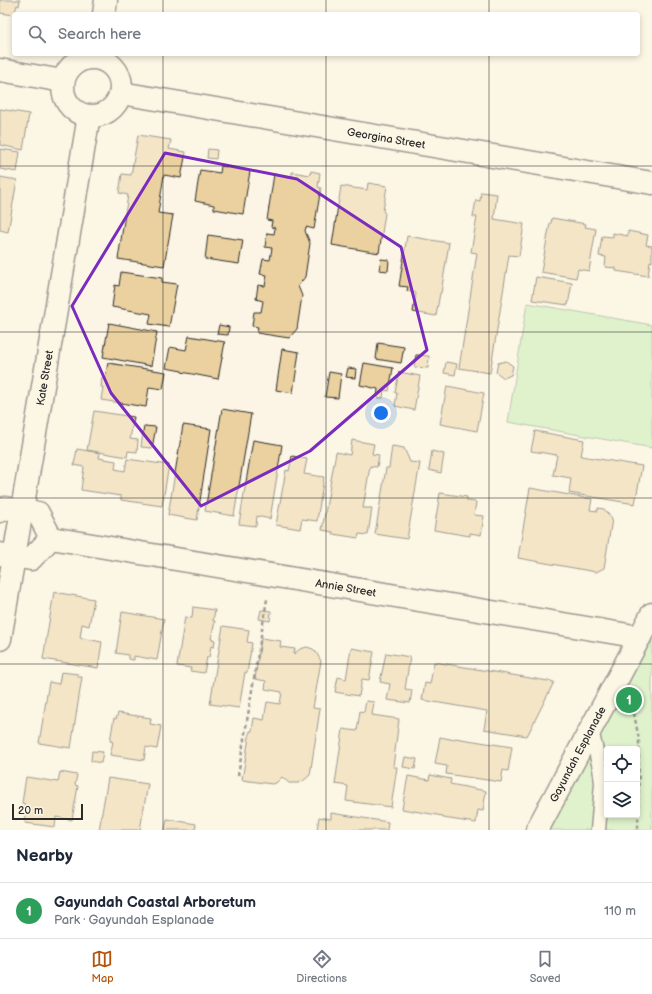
<!DOCTYPE html>
<meta charset="utf-8">
<style>
:root{--surface:#fff;--page:#f6f6f7;--text:#1f2937;--muted:#747a83;--line:#e0e1e3;--accent:#b45309}
body{margin:0;font-family:"Balsamiq Sans",sans-serif;background:var(--page);color:var(--text)}
.controls{position:absolute;right:12px;bottom:12px;display:grid;overflow:hidden;border-radius:4px;box-shadow:0 2px 6px #0003}
.controls button{width:36px;height:36px;display:grid;place-items:center;padding:0;border:0;border-bottom:1px solid var(--line);background:var(--surface);color:var(--text);font:20px sans-serif}
.scale{position:absolute;left:12px;bottom:10px;width:71px;box-sizing:border-box;padding-left:4px;border:2px solid #2b2b2b;border-top:0;font-size:11px;line-height:14px;white-space:nowrap;color:#2b2b2b;-webkit-text-stroke:3px #fcf5e5;paint-order:stroke}
.you{position:absolute;left:381px;top:413px;width:14px;height:14px;margin:-10px;border:3px solid #fff;border-radius:50%;background:#1a73e8;box-shadow:0 0 0 6px #1a73e833}
.badge{display:grid;place-items:center;width:26px;height:26px;border-radius:50%;background:var(--accent);color:#fff;font-size:13px;font-weight:700}
.pin{position:absolute;translate:-50% -50%;border:2px solid #fff;box-shadow:0 1px 4px #0006}
.list{margin:0;padding:0;list-style:none}
h2{display:flex;justify-content:space-between;align-items:center;height:52px;margin:0;padding:0 16px;font-size:17px}
h2 small{font-size:13px;font-weight:400;color:var(--muted)}
.list li{display:grid;grid-template-columns:26px 1fr auto;gap:12px;align-items:center;box-sizing:border-box;height:56px;padding:0 16px;border-top:1px solid var(--line)}
.list b{display:block;font-size:15px;white-space:nowrap}
.list p{margin:0;font-size:13px;white-space:nowrap;color:var(--muted)}
.list em{font-size:13px;font-style:normal;color:var(--muted)}
.icon{flex:none;width:22px;height:22px;fill:none;stroke:currentColor;stroke-width:2;stroke-linecap:round;stroke-linejoin:round}
.map{position:relative;flex:none;width:652px;height:830px;overflow:hidden}
.search{position:absolute;background:var(--surface);box-shadow:0 2px 6px #0003;left:12px;right:12px;top:12px;height:44px;display:flex;align-items:center;gap:10px;box-sizing:border-box;padding:0 14px;border-radius:4px;color:var(--muted);font-size:15px}
.sheet{height:108px;background:var(--surface)}
nav{display:flex;justify-content:space-around;align-items:center;box-sizing:border-box;height:56px;border-top:1px solid var(--line);background:var(--surface);font-size:11px;color:var(--muted)}
nav a{display:grid;justify-items:center;gap:2px}
nav .on{color:var(--accent)}
.map>svg:first-child{display:block}
.green{fill:#bdeeae;stroke:#748c6c;fill-rule:evenodd}
.building{fill:#ead19f;stroke:#2b2b2b}
.lines{fill:none;stroke-linecap:round;stroke-linejoin:round}
.lane-casing{stroke:#2b2b2b;stroke-width:17}
.street-casing{stroke:#2b2b2b;stroke-width:25}
.secondary-casing{stroke:#2b2b2b;stroke-width:25}
.path{stroke:#2b2b2b;stroke-width:2.5;stroke-dasharray:4 3;stroke-linecap:butt}
.lane{stroke:#fcf5e5;stroke-width:14}
.street{stroke:#fcf5e5;stroke-width:22}
.secondary{stroke:#fcf5e5;stroke-width:22}
.marked{fill:none;stroke:#7b2cbf;stroke-width:3;stroke-linejoin:round}
.grid{fill:none;stroke:#2b2b2b;stroke-width:1;stroke-opacity:0.55}
.labels{text-anchor:middle;dominant-baseline:central;stroke-width:3;stroke-linejoin:round;paint-order:stroke}
.street-label{font-size:11px;fill:#2b2b2b;stroke:#fcf5e5}
</style>
<div class="map">
<svg width="652" height="830" viewBox="0 0 652 830">
<rect width="100%" height="100%" fill="#fcf5e5"/>
<filter id="ink" filterUnits="userSpaceOnUse"><feTurbulence type="fractalNoise" baseFrequency=".025" numOctaves="2"/><feDisplacementMap in="SourceGraphic" scale="8" xChannelSelector="R" yChannelSelector="G"/><feConvolveMatrix kernelMatrix="1 2 1 2 8 2 1 2 1" color-interpolation-filters="sRGB"/></filter>
<g filter="url(#ink)">
<path class="green" d="M527 303 652 325V448L508 422Z
M652 614V830H537ZM607 749H637V815H607Z"/>
<path class="building" d="M0 0H20L19 6 17 5 14 15 0 13Z
M0 109 29 114 23 150 0 145Z
M138 135 171 140 169 149 186 152 181 178 164 175 158 213 173 215 164 266 118 259 128 195 119 193 122 174 131 175Z
M0 149 20 152 17 172 0 169Z
M208 149 217 150 216 159 207 158Z
M221 166 250 171 243 214 214 209V205L195 201 200 170 220 173Z
M311 171 320 173 318 187 321 188 314 229 306 227 305 231 310 243 305 277 298 286 302 296 297 329 289 338 257 333 258 327 252 326 254 312H261L263 301 256 299 258 285 265 286 267 275 260 274 263 259 270 260 272 248 265 247 267 233 274 234 275 228 271 227 272 221 267 220 274 174 292 177V172L310 175Z
M0 177 17 180 8 232 0 230Z
M368 183 387 186 383 211 385 213 379 253 332 245 341 186 367 190Z
M481 192 497 194 494 219 524 224 519 256 509 255 490 373 459 368 477 253 471 252 477 217H473L476 200 480 201Z
M552 218 586 224 585 227 596 229 589 271 578 269 576 278 541 272 550 223H551Z
M628 231 648 235 646 245 652 246V262L650 261 648 276 616 271V268L605 267 606 257 599 256 602 236 613 237V233L628 236Z
M208 235 243 240 239 264 205 259Z
M407 236 449 243 441 293H440L436 316 413 312 416 293 407 291 408 287 399 286Z
M381 259 389 260 388 271 379 270Z
M121 272 162 278V282L177 284 169 327 149 324 151 314 112 307 115 285 119 286Z
M536 277 572 283 568 305 532 300Z
M109 323 157 332 151 366 103 357Z
M219 325 229 327 228 335 217 334Z
M189 336 225 342 218 379 182 372V371L166 368 170 347 186 350Z
M378 343 404 347 401 363 376 359Z
M282 349 299 352 293 393 276 390Z
M416 355 429 356 428 368 414 367Z
M506 361 513 366 511 375 504 378 496 372 498 363Z
M446 362 457 364 455 375 444 373Z
M108 363 166 372 163 389 149 387 146 407 101 400 103 387H101L102 377 105 378Z
M364 363 393 368 389 391 384 390 383 398H377L378 389 360 385Z
M348 368 356 369 355 378 346 377Z
M329 372 341 374 338 398 325 397Z
M399 372 420 376 414 410 395 406 397 393H395Z
M447 386 484 393 477 431 440 424Z
M222 409 251 414 234 516 205 511Z
M94 411 134 417 130 439 138 440 137 452 128 451 127 457 87 450Z
M183 425 211 429 197 520 168 515Z
M144 426 156 427 152 448 141 447Z
M535 431 584 440 581 456 642 466 635 504 569 493 571 478 553 475 557 455 531 451Z
M253 440 282 445 270 519 257 516 256 526 239 524Z
M352 440 374 444 372 454 379 455 377 467 370 466 363 508H372L368 535 359 534 358 538 333 534V532L322 530 336 452 350 455Z
M392 446 404 448 410 462 420 463 407 539 375 534 386 468H389Z
M77 449 100 453 99 458 116 461 115 469 125 471 127 459 169 465 162 506 121 500V496L81 490 84 467 74 465Z
M432 451 444 454 441 473 429 470Z
M292 456 307 459 304 474 324 477 317 521 302 519 300 529 276 525 286 470 289 471Z
M530 488 592 499 590 510 598 511V508L604 509 612 519 604 568 596 572 518 558Z
M440 493 467 497V501L476 502 474 515 484 516 481 535 470 533V536L434 530Z
M54 592 94 599 89 626 82 624 80 638 102 642 98 668 43 659Z
M193 607 215 610 213 621H215L211 639 215 640 214 647 211 646 209 658 207 657 204 673 190 671 191 668 177 666 185 617 192 618Z
M261 610 271 611 270 621 259 619Z
M122 612 164 619 157 660 134 656V660L128 659V655L116 653Z
M223 626 249 630 247 642 252 643 247 673 245 672 239 708 210 704Z
M261 638 281 641 280 647 295 649 294 654 300 649 307 647 313 649 316 652 321 661 313 708 320 709 310 775 303 781 298 783H289L282 777 276 783 272 784 242 780 250 731H252L254 718 264 720 267 702 280 704 282 692 265 689 266 681 255 679Z
M351 648 374 652 369 680 362 679 359 696 335 692 338 677 346 679Z
M386 653 410 657 405 689 412 690 410 703 387 700 390 684 380 682Z
M434 662 554 682 527 736 484 729 487 711 422 700 425 683 430 684Z
M61 672 78 674V677H82L71 748 39 743 49 682 59 684Z
M366 701 374 702 372 715 399 719 393 767H397L391 807 346 801 348 786 335 784 343 729 357 731 360 711 364 712Z
M118 713 151 718 150 724 161 726 157 749 146 747 144 760 110 755 113 742 110 741 114 718 116 719Z
M440 737 455 740V738L512 747 508 771 503 770 501 782 446 774 447 766 435 764Z
M92 751 103 752 101 763 91 761Z
M405 757 417 759 415 769 403 767Z
M60 772 77 775 75 785 78 786 72 820 56 817 55 827 25 823 26 812H24L25 804 22 803 26 777 58 782Z
M430 775 451 779 450 784 486 791 483 811 478 810 476 823 443 818V816L402 809 408 776 429 780Z
M108 778 148 784 140 830H99Z
M331 813 388 822 387 830H317L319 817 331 819Z
M167 819 196 824 195 830H165Z"/>
<g class="lines">
<defs>
<path id="lane" d="M591 730 600 768 602 783 598 830"/>
<g id="street">
<path d="M104 14 106 0"/>
<circle cx="92" cy="87" r="29"/>
<path d="M0 70 63 81"/>
<path id="s1" d="M121 93 652 183"/>
<path d="M0 511 5 508 38 513 51 538"/>
<path id="s2" d="M51 538 640 637"/>
<path d="M0 554 31 559 51 538"/>
<path id="s3" d="M0 639 89 116"/>
</g>
<g id="secondary">
<path id="s4" d="M537 830 652 614"/>
</g>
</defs>
<use href="#lane" class="lane-casing"/>
<use href="#street" class="street-casing"/>
<use href="#secondary" class="secondary-casing"/>
<path class="path" d="M634 713 639 740 638 830
M238 776 267 599"/>
<use href="#lane" class="lane"/>
<use href="#street" class="street"/>
<use href="#secondary" class="secondary"/>
</g>
</g>
<path d="M0 0H652V830H0ZM165 153 297 179 401 247 427 350 310 451 201 506 111 393 72 306Z" fill="#fcf5e5" fill-opacity=".55" fill-rule="evenodd"/>
<path class="marked" d="M165 153 297 179 401 247 427 350 310 451 201 506 111 393 72 306Z"/>
<path class="grid" d="M163 0V14M326 0V14M489 0V14M163 54V830M326 54V830M489 54V830M0 166H652M0 332H652M0 498H652M0 664H652"/>
<g class="labels">
<g class="street-label">
<text stroke="none"><textPath href="#s1" startOffset="269">Georgina Street</textPath></text>
<text stroke="none"><textPath href="#s3" startOffset="265">Kate Street</textPath></text>
<text stroke="none"><textPath href="#s2" startOffset="299">Annie Street</textPath></text>
<text stroke="none"><textPath href="#s4" startOffset="86">Gayundah Esplanade</textPath></text>
</g>
</g>
</svg>
<div class="controls">
<button><svg class="icon" aria-label="locate" viewBox="0 0 24 24"><circle cx="12" cy="12" r="6"/><path d="M12 2v4M12 18v4M2 12h4M18 12h4"/></svg></button>
<button><svg class="icon" aria-label="layers" viewBox="0 0 24 24"><path d="M12 4l9 5-9 5-9-5zM3 14l9 5 9-5"/></svg></button>
</div>
<div class="scale">20 m</div>
<div class="you"></div>
<div class="pin badge" style="left:629px;top:700px;background:#2e9e5b">1</div>
<div class="search"><svg class="icon" aria-label="search" viewBox="0 0 24 24"><circle cx="10" cy="10" r="6"/><path d="M15 15l6 6"/></svg>Search here</div>
</div>
<section class="sheet">
<h2>Nearby<small></small></h2>
<ul class="list">
<li><span class="badge" style="background:#2e9e5b">1</span><div><b>Gayundah Coastal Arboretum</b><p>Park · Gayundah Esplanade</p></div><em>110 m</em></li>
</ul>
</section>
<nav>
<a class="on"><svg class="icon" aria-label="map" viewBox="0 0 24 24"><path d="M3 6l6-2 6 2 6-2v14l-6 2-6-2-6 2zM9 4v14M15 6v14"/></svg>Map</a>
<a><svg class="icon" aria-label="directions" viewBox="0 0 24 24"><path d="M12 3l9 9-9 9-9-9zM9 14v-3h6M13 9l2 2-2 2"/></svg>Directions</a>
<a><svg class="icon" aria-label="saved" viewBox="0 0 24 24"><path d="M7 4h10v16l-5-4-5 4z"/></svg>Saved</a>
</nav>
